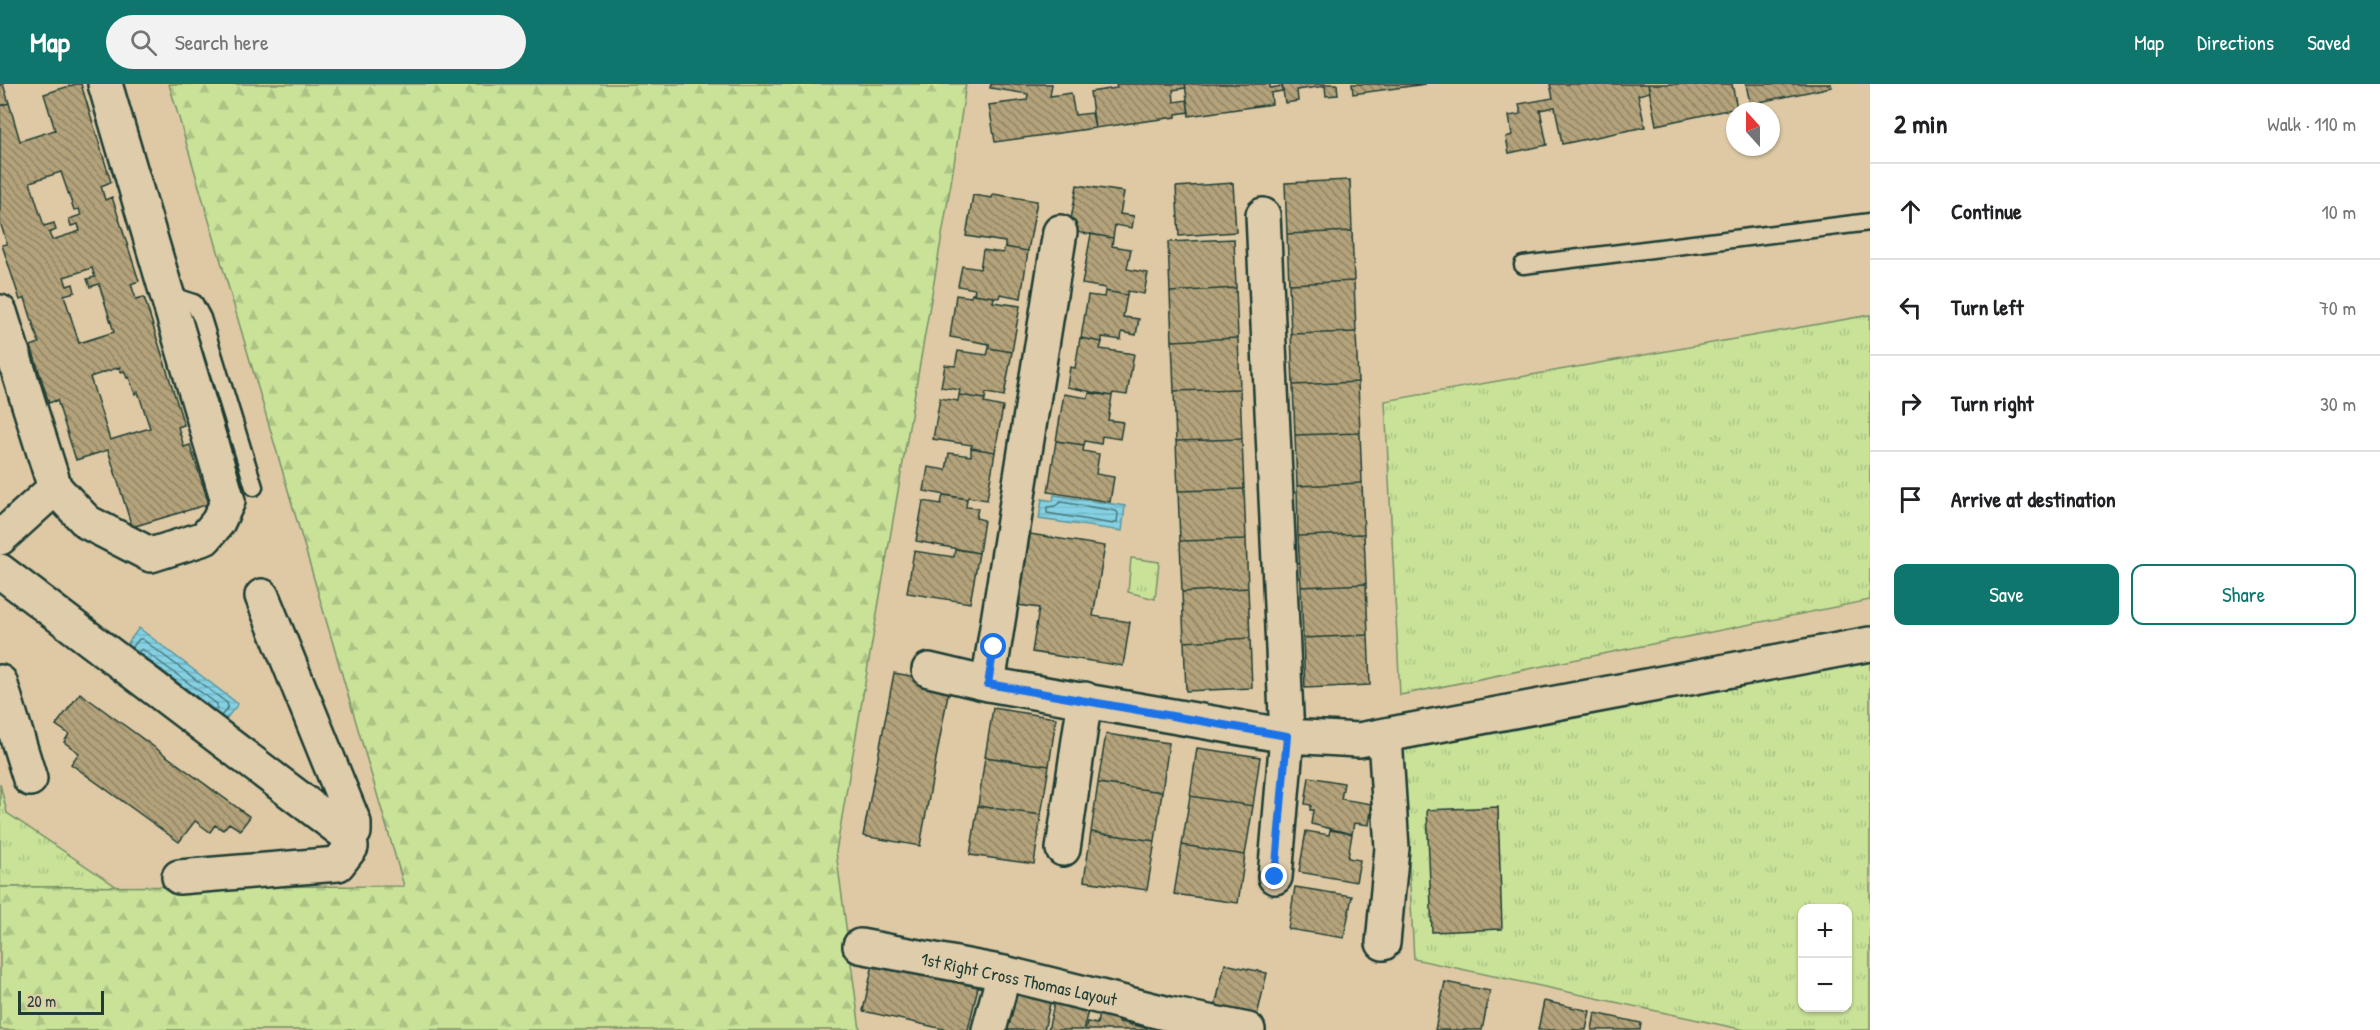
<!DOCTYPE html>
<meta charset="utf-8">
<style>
:root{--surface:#fff;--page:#f2f2f2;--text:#202124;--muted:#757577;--line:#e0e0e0;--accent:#0f766e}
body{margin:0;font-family:"Patrick Hand",sans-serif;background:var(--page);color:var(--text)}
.controls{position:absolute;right:18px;bottom:18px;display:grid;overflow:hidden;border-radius:12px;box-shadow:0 2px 4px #0004}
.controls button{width:54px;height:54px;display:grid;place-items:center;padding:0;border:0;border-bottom:2px solid var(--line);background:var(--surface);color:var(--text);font:30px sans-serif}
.compass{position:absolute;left:1726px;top:18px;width:54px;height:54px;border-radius:50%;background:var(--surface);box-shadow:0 2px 4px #0004;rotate:339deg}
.scale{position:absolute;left:18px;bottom:15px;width:86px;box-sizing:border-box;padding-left:6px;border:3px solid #1f3d34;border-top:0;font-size:16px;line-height:21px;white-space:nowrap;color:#1f3d34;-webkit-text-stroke:4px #dfccaa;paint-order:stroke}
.stop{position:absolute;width:18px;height:18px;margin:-14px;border:4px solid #1a73e8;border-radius:50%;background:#fff}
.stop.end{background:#1a73e8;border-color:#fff;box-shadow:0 2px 6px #0008}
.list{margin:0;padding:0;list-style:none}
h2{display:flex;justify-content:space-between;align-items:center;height:78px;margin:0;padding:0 24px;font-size:26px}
h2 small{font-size:20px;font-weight:400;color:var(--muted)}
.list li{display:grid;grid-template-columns:39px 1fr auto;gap:18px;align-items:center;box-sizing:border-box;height:96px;padding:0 24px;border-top:2px solid var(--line)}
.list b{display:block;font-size:22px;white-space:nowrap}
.list em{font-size:20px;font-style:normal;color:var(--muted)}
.actions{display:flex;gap:12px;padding:18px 24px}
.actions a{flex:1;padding:14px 0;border:2px solid var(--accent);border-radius:12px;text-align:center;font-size:21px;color:var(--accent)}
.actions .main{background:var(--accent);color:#fff}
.icon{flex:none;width:33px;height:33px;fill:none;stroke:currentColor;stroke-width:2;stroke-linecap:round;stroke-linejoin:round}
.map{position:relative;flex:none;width:1870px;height:946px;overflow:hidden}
header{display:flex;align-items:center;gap:36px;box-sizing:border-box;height:84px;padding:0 30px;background:var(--accent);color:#fff}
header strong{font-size:28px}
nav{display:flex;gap:33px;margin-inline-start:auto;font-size:21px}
.search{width:420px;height:54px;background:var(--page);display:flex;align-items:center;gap:15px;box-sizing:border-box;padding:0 21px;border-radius:33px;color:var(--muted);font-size:22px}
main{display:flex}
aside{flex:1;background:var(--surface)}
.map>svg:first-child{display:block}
.grass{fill:url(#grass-tufts);stroke:#749066;stroke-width:1.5;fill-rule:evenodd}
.forest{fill:url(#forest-firs);stroke:#749066;stroke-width:1.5}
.water{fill:url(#water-rules);stroke:#5c969e;stroke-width:1.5}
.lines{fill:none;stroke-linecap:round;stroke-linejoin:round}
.shore{stroke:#48787a;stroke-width:1.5}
.building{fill:url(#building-back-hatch);stroke:#1f3d34;stroke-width:1.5;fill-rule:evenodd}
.service-casing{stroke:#1f3d34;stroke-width:21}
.minor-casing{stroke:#1f3d34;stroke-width:38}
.service{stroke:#dfccaa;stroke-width:16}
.minor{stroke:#dfccaa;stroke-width:33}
.route{stroke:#1a73e8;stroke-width:8}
.labels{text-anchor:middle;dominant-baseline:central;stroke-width:6;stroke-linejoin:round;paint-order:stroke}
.street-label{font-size:18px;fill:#1f3d34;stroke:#dfccaa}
</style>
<header>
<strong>Map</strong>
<div class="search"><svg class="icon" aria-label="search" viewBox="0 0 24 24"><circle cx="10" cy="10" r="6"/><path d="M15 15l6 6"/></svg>Search here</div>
<nav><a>Map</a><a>Directions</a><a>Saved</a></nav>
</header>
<main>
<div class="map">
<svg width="1870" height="946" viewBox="0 0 1870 946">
<defs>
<pattern id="grass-tufts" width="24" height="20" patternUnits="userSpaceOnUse" patternTransform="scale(1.5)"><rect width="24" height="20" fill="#c9e298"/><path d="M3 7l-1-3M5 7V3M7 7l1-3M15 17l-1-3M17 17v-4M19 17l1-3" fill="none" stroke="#acc384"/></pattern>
<pattern id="forest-firs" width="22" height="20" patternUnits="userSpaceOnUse" patternTransform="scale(1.5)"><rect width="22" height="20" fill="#c9e298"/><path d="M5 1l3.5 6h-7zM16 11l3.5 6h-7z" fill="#acc384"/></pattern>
<pattern id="water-rules" width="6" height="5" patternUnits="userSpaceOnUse" patternTransform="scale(1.5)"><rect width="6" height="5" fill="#85d1e4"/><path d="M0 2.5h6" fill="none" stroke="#72b4c4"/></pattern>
<pattern id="building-back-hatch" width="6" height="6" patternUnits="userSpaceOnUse" patternTransform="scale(1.5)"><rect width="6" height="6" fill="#b3a27a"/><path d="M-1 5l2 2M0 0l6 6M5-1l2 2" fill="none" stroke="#918565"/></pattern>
</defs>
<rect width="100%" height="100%" fill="#dec9a4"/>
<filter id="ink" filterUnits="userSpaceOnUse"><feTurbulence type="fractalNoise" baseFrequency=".0167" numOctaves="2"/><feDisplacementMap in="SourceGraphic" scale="12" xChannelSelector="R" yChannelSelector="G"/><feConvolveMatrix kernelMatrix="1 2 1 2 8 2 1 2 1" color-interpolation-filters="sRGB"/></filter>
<g filter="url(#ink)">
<path class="grass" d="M1870 231V516L1400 611 1385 317Z
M1131 474 1159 478 1155 515 1128 508Z
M1870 571V946H1745L1414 875 1402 653ZM1802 824H1848V924H1802Z
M0 700 7 729 117 803H0Z"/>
<path class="forest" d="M169 0H966L952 93 836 768 860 946H0V803L404 802Z"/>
<path class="water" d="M1054 411 1125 422 1122 447 1039 435 1042 415 1053 417Z
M139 544 238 620 217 646 119 571Z"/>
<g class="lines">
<path class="shore" d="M1061 418 1116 427 1118 429 1117 438 1113 440 1047 429V423L1055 422Z
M132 564 139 555H142L227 619 228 623 221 632
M142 565 217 620V625H213L140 570 139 567Z"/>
</g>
<path class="building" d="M0 0H3L9 19 0 22Z
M76 0H81L111 98 101 102 105 116 112 113 139 197 131 200 136 215 144 213 184 341 178 343 184 363 190 361 209 420 132 443 108 366 76 376 57 316 49 319 31 262 39 259 25 214 20 216 2 161 7 160 0 138V22L9 19 20 57 55 46 44 10ZM61 88 74 126 79 125 81 131 69 135 71 142 78 140 80 147 52 156 49 149 56 146 54 139 44 142 30 98ZM92 184 95 193 87 195 90 203 99 200 114 248 79 259 64 211 75 208 73 200 67 202 64 193ZM120 283 121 288 124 287 127 294 129 293 135 310 138 308 150 344 110 356 90 293Z
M991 0H1052L1050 12 1071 9 1075 31 1092 29 1095 44 995 58 989 21 1027 16 1028 10 990 4Z
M1116 0H1185L1186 4 1173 6 1174 18 1187 16 1189 28 1176 30V33L1095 44 1090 8 1117 4Z
M1185 0H1270V4L1282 2 1283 7 1271 9 1272 20 1189 32Z
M1282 0H1337L1338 11 1326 12 1325 2 1297 6 1298 17 1285 19Z
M1352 0H1426L1353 10Z
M1550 0H1648L1650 8 1638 11 1645 43 1562 60 1555 23 1540 26 1547 61 1509 69 1506 53 1512 51 1509 32 1521 30 1519 20 1553 14Z
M1648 0H1732L1737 24 1656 41Z
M1746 0H1831L1832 3 1750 20Z
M1350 96 1352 147 1287 150 1285 99Z
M1233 99 1236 148 1179 152 1176 103Z
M1077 101 1124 108 1120 130 1134 132 1132 144 1115 141 1113 154 1069 147Z
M993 110 1037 117 1028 167 1005 163V158L966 152 973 111 992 114Z
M1352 147 1354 197 1289 200 1287 150Z
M1091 150 1113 154 1112 162 1131 165 1127 185 1148 189 1144 210 1128 207 1127 211 1105 207V204L1082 200Z
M1234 155 1236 204 1170 208 1168 158Z
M1005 163 1028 167 1021 214 1000 210 999 214 974 210 975 205 958 202 962 182 980 185 983 166 1003 169Z
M1354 197 1356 248 1291 250 1289 200Z
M1236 204 1238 254 1172 257 1170 208Z
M1105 207 1127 211 1123 233 1139 235 1136 251 1122 248 1121 256 1102 253V258L1081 254 1088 211 1104 213Z
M972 210 994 213 993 218 1020 222 1012 268 989 264V260L950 253 956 211 971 213Z
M1356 248 1358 298 1293 301 1291 250Z
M1080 254 1102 258 1100 265 1134 270 1127 311 1113 309 1112 312 1067 303 1070 283 1075 284Z
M1238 254 1240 305 1174 307 1172 257Z
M989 264 1012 268 1004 312 986 309 985 315 959 311 960 306 941 303 945 281 955 282 958 267 987 271Z
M1358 298 1360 349 1295 351 1293 301Z
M1240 305 1242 355 1176 357 1174 307Z
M1089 309 1112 312 1108 336 1123 338 1120 355 1102 352 1101 360 1085 357 1084 361 1056 357 1064 310 1088 314Z
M959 311 985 315 984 319 1003 323 995 368 971 364 972 361 933 355 940 314 958 317Z
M1360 349 1362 399 1297 402 1295 351Z
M1242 355 1244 405 1178 407 1176 357Z
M1056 357 1084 361 1083 367 1099 370 1096 390 1114 393 1110 418 1048 408Z
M971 364 995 368 987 416 968 413 967 415 924 407 928 383 946 386 949 369 971 372Z
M1362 399 1364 450 1298 452 1297 402Z
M1244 405 1246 455 1180 457 1178 407Z
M943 411 967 415 966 423 978 424 976 434 984 436 979 469 916 457 923 417 941 420Z
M1030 450 1105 462 1093 532 1130 538 1123 582 1032 568 1039 524 1018 521Z
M1364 450 1366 500 1301 503 1298 452Z
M1246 455 1248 504 1182 508 1180 457Z
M955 465 979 469 970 519 907 509 914 467 954 473Z
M1366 500 1368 551 1303 554 1301 503Z
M1248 504 1250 554 1184 558 1182 508Z
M1368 551 1370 601 1305 604 1303 554Z
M1250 554 1252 604 1186 607 1184 558Z
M894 589 950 599 920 762 863 752Z
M80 609 250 733 240 746 229 739 223 746 215 741 210 748 195 737 179 758 71 680 79 669 64 658 69 650 56 641Z
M993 624 1056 634 1049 682 985 673Z
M1106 650 1169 659 1162 708 1098 699Z
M1197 664 1260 673 1253 722 1190 712Z
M985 673 1049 682 1041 731 978 722Z
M1309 693 1344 699 1341 715 1372 720 1369 741 1354 739 1352 750 1311 740 1313 726H1310L1311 721 1305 720Z
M1098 699 1162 708 1155 757 1091 748Z
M1190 712 1253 722 1245 771 1182 761Z
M978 722 1041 731 1034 780 970 771Z
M1498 723 1502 845 1432 848 1427 726Z
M1330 746 1352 750 1348 774 1360 776 1356 798 1299 788 1306 747 1329 751Z
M1091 748 1155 757 1147 806 1084 797Z
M1182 761 1245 771 1238 819 1174 810Z
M1295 803 1352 812 1344 854 1288 845Z
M873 880 978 903 968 946H948L863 927Z
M1225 880 1267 889 1256 936 1214 927Z
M1445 898 1490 907 1482 946H1435Z
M1017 903 1052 911 1044 946H1007Z
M1056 912 1090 920 1083 946H1048Z
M1544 917 1590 927 1586 946H1538Z
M1099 928 1121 933 1119 938 1147 944 1146 946H1085L1087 938 1097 940Z
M1595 929 1641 939 1640 946H1592Z"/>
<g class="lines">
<defs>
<path id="service" d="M1523 181 1870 138
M166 210 194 219 202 234 254 403"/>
<path id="minor" d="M1263 131 1287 652 1275 793
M0 228 55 404 87 438 151 471 205 454 218 438 228 417 105 0
M0 454 55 404
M0 487 349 752 354 748V739L262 512
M929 586 988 600 1287 652 1359 656 1870 560
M0 598 30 695
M988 600 1060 148
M1063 765 1085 615
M179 793 338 780 351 763 349 752
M1383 859 1392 764 1385 653
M860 862 1004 889 1169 930 1248 946
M989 946 1004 889"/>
</defs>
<use href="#service" class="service-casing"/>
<use href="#minor" class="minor-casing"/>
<use href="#service" class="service"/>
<use href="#minor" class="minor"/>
</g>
</g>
<g class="lines" filter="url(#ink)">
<path class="route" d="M994 563 988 600 1287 652 1275 793"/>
</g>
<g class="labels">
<g class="street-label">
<text transform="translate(1019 895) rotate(12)">1st Right Cross Thomas Layout</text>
</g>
</g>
</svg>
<div class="controls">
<button>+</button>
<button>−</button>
</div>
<svg class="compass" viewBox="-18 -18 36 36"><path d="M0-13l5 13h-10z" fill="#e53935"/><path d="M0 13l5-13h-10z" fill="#757577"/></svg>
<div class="scale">20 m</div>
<div class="stop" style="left:994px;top:563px"></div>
<div class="stop end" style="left:1275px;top:793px"></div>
</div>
<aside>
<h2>2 min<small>Walk · 110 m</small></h2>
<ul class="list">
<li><svg class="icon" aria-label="ahead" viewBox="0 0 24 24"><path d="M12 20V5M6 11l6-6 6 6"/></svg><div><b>Continue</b></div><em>10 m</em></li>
<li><svg class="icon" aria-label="left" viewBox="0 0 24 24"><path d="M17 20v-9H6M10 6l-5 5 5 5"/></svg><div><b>Turn left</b></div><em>70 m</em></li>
<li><svg class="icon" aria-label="right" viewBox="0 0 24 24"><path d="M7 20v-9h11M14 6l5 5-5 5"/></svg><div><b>Turn right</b></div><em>30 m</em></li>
<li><svg class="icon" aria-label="arrive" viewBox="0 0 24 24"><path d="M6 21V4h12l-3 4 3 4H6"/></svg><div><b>Arrive at destination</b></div></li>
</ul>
<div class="actions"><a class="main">Save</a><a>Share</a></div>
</aside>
</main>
